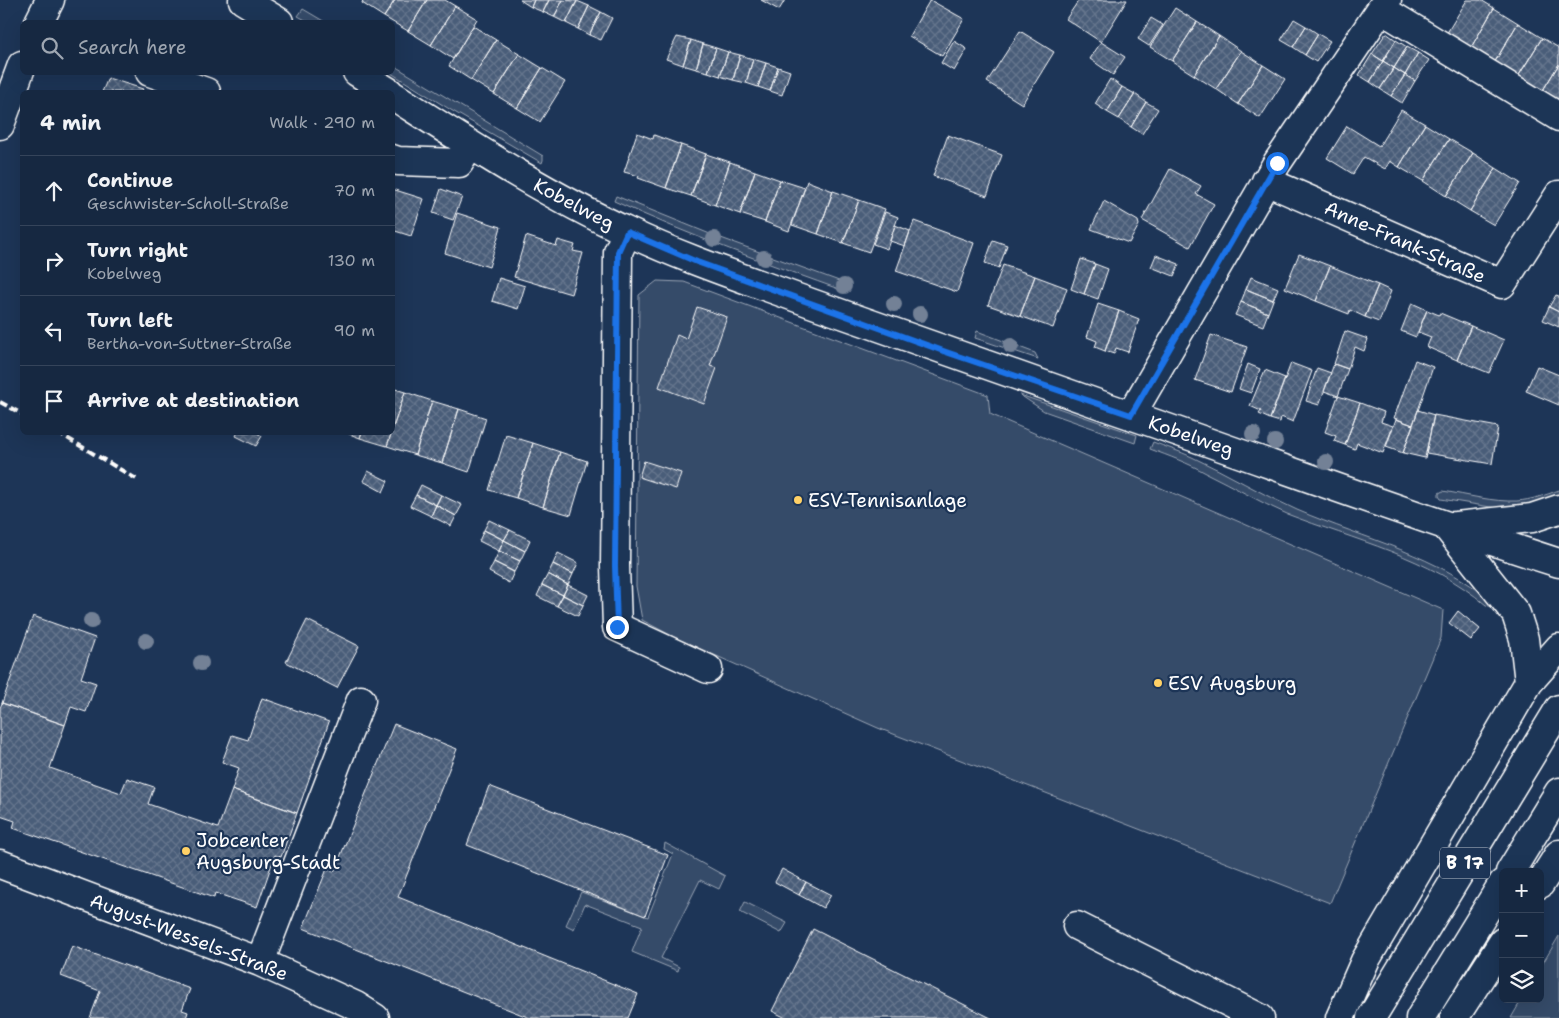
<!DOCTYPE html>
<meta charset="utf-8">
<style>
:root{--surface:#162841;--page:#1f3048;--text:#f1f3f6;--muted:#9ea6b1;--line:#35445a}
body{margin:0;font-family:"Shantell Sans",sans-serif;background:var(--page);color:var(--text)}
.controls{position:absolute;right:15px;bottom:15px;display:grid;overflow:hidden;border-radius:8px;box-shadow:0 5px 20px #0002}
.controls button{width:45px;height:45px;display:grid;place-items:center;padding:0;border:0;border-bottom:1px solid var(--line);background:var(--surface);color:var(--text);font:25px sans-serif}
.stop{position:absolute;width:15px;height:15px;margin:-11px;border:4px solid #1a73e8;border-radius:50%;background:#fff}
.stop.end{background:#1a73e8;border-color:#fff;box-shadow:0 1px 5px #0008}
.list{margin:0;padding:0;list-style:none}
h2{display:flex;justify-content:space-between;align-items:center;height:65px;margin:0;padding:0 20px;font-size:21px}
h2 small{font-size:16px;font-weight:400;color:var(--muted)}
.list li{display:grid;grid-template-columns:32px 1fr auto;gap:15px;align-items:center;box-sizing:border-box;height:70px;padding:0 20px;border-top:1px solid var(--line)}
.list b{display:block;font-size:19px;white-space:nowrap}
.list p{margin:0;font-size:16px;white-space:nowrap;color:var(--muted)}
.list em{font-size:16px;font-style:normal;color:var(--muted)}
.icon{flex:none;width:28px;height:28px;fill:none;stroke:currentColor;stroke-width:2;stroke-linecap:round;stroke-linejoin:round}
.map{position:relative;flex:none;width:1559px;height:1018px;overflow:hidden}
.search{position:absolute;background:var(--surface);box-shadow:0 5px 20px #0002;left:20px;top:20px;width:375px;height:55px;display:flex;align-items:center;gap:12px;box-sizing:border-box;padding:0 18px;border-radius:8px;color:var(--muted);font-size:19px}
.panel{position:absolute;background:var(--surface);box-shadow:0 5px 20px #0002;left:20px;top:90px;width:375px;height:345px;border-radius:8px}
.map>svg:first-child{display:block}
.green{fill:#364b69;stroke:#9aa5b4}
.building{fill:url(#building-cross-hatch);stroke:#fff}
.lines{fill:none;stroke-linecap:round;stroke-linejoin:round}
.minor-casing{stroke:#fff;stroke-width:31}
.highway-casing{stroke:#fff;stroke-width:31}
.minor{stroke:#1d3557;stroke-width:28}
.highway{stroke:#1d3557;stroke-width:28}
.rail{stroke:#fff;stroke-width:4;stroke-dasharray:8 4;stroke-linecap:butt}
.tree{fill:#738196}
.route{stroke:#1a73e8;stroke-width:6}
.poi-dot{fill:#ffd166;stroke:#1d3557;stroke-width:2}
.labels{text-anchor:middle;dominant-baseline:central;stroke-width:4.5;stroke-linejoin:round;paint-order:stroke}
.shield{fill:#1d3557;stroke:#bbc2cd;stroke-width:1}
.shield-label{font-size:18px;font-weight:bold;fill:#fff}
.street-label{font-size:19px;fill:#fff;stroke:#1d3557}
.poi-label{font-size:19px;fill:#fff;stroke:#1d3557;text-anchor:start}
</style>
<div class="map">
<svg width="1559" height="1018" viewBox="0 0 1559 1018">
<defs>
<pattern id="building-cross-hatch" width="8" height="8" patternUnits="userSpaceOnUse" patternTransform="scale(1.25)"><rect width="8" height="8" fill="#4a5d79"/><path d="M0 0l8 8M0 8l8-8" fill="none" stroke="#65758d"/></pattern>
</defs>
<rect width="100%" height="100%" fill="#1d3557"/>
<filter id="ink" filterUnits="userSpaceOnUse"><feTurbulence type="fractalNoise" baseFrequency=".02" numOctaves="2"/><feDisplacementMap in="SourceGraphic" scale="10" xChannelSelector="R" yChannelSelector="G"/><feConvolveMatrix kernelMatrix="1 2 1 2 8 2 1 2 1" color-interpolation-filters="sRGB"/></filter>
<g filter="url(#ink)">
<path class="green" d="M303 9 325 22H309L298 16Z
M393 65 543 156V160L542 163 451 110 391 73 392 72Z
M616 196 710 234 850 285 847 292C769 264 690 236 614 201Z
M657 281 684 282 988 395 990 414 1443 610 1441 638 1330 903 878 728 674 637 642 620 636 586 639 295Z
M977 331 1035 353 1038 359 975 338Z
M1020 395 1137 435 1135 443 1044 411Z
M1153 442C1166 447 1179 451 1192 457 1227 473 1261 494 1297 510 1367 540 1437 554 1497 605L1492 607 1486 605C1430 557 1354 540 1287 514 1259 502 1233 486 1206 473 1188 463 1169 456 1150 449Z
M1559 490V499L1543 504 1497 508 1441 499 1439 496V493L1443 491C1467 495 1493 502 1517 501 1531 500 1546 495 1559 490Z
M665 843 725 876 719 889 700 880 661 958 679 967 678 971 632 952 642 926 585 904 574 929 566 925 581 892 648 917 673 854 664 849Z
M745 902 787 923 781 933 740 912Z
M1559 936V1018H1511L1522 999H1540V968Z"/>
<path class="building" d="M363 0H395L384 17 362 3Z
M395 0H427L408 31 384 17Z
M427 0H445L455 6 431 45 408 31Z
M520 0H534L531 7Z
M534 0H549L543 12 531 7Z
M549 0H563L554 17 543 12Z
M563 0 577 1 566 23 554 17Z
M761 0H785L779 10Z
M930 0 964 19 942 56 909 36Z
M1079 0H1127L1101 42 1066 19Z
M1467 0H1481L1494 8 1469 51 1445 36Z
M577 1 589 6 578 29 566 23Z
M455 6 477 19 453 59 431 45Z
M589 6 601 12 589 35 578 29Z
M1175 8 1197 22 1172 61 1150 47Z
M1494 8 1518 23 1493 65 1469 51Z
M601 12 612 18 601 40 589 35Z
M1151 18 1163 25 1149 46 1138 39Z
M1294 19 1306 26 1293 47 1281 40Z
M1197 22 1219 36 1194 75 1172 61Z
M1518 23 1542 38 1516 80 1493 65Z
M473 26 496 40 471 80 449 66Z
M1306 26 1318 34 1305 55 1293 47Z
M1020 31 1054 52 1022 104 987 82Z
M1386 33 1396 40 1383 61 1372 54Z
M1318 34 1330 41 1316 62 1305 55Z
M1219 36 1241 51 1216 89 1194 75Z
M677 37 691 40 683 65 666 59Z
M1542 38 1559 48V64L1540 95 1516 80Z
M496 40 519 54 494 94 471 80Z
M691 40 703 44 696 69 683 65Z
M1396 40 1407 47 1394 68 1383 61Z
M954 41 967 49 954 71 941 63Z
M1101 42 1125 57 1113 75 1090 59Z
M703 44 716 48 708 72 696 69Z
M1407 47 1418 53 1405 75 1394 68Z
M716 48 728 52 720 76 708 72Z
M1241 51 1263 65 1238 104 1216 89Z
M728 52 740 55 733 80 720 76Z
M1418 53 1429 60 1415 81 1405 75Z
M519 54 542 68 517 108 494 94Z
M1372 54 1383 61 1370 82 1359 75Z
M740 55 753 59 746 83 733 80Z
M753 59 766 63 758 87 746 83Z
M1383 61 1394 68 1380 89 1370 82Z
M766 63 778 67 770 91 758 87Z
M1559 64V106L1540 95Z
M1263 65 1285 79 1260 118 1238 104Z
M778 67 790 71 782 95 770 91Z
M542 68 565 82 540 122 517 108Z
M1394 68 1405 75 1391 96 1380 89Z
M1405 75 1415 81 1402 103 1391 96Z
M108 78 143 89 141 92H102Z
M1110 79 1122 87 1107 112 1095 104Z
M1122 87 1135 94 1119 119 1107 112Z
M1135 94 1146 102 1131 127 1119 119Z
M1146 102 1158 109 1142 134 1131 127Z
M1401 110 1425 124 1399 167 1390 161 1385 169 1364 157 1353 174 1327 158 1347 126 1379 146Z
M1425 124 1449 139 1423 181 1399 167Z
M637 133 653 139 654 135 681 145 666 188 638 178 639 176 624 172Z
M948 135 1002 155 987 196 933 176Z
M1449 139 1473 153 1446 196 1423 181Z
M681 145 706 154 691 196 666 188Z
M1473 153 1496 168 1470 211 1446 196Z
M706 154 730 162 715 205 691 196Z
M730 162 755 171 740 214 715 205Z
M1496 168 1520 183 1494 225 1470 211Z
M1170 169 1201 186 1196 194 1214 204 1190 247 1142 220Z
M755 171 780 180 765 222 740 214Z
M780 180 805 188 789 231 765 222Z
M807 181 833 191 818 234 792 225Z
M392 189 424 199 411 236 392 230Z
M441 189 462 197 453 220 433 213Z
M833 191 859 200 843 243 818 234Z
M859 200 885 209 869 252 843 243Z
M1104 201 1138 221 1139 225 1129 243 1091 229Z
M885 212 898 217 887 249 873 244Z
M457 213 501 227 489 267 445 253Z
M914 221 974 243 957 292 896 271Z
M895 225 910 231 905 246 890 241Z
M526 236 556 246 558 240 575 245 573 251 583 253 571 294 514 277Z
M993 240 1007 245 999 268 985 263Z
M1299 254 1330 266 1316 301 1285 288Z
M1156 255 1179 264 1174 276 1151 267Z
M1081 259 1095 264 1084 294 1071 289Z
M1095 264 1108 269 1098 299 1084 294Z
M1003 265 1035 276 1020 316 988 305Z
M1330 266 1378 285 1365 317 1350 310 1349 314 1316 301Z
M1035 276 1067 288 1053 328 1020 316Z
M1251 277 1278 288 1273 300 1246 289Z
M499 278 525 286 518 309 492 301Z
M1378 285 1391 291 1379 322 1365 317Z
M1246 289 1273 300 1268 313 1241 302Z
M1556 295 1559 296V312L1549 307Z
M1241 302 1268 313 1263 326 1235 315Z
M1412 303 1427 310 1416 337 1401 331Z
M1098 304 1119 311 1105 351 1095 347 1097 341 1087 337Z
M697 307 727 317 710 366 717 368 704 404 659 387 677 335 686 339Z
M1549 307 1559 312V327L1543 320Z
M1427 310 1439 315 1440 313 1471 326 1457 360 1427 347 1431 337 1418 332Z
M1119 311 1139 319 1128 352 1116 348 1114 354 1105 351Z
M1471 326 1504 340 1489 373 1457 360Z
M1345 331 1368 339 1364 351 1355 347 1348 369 1334 364Z
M1211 335 1247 347 1231 392 1195 380Z
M1415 360 1433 367 1413 425 1394 418Z
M1291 363 1312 371 1293 422 1281 417 1280 422 1270 419Z
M1248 364 1260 369 1251 393 1239 389Z
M1334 364 1348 369 1338 396 1324 391Z
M1537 366 1559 375V405L1526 391Z
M1317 368 1331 373 1319 405 1306 401Z
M1265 370 1285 378 1270 419 1259 414 1261 411 1250 406Z
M392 388 405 392 392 430Z
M405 392 432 401 415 455 387 446Z
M1338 396 1360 403 1345 445 1334 441 1336 436 1325 432Z
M432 401 459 409 442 463 415 455Z
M1360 403 1384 412 1381 422 1393 426 1383 453 1357 443 1355 449 1345 445Z
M459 409 486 418 469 472 442 463Z
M1418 410 1434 415 1425 458 1403 453Z
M1434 415 1498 427 1492 464 1426 453Z
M1396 419 1413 425 1403 453 1386 447Z
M238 432H255L262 436 256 446 236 436Z
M344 432H362L360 438Z
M362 432H392L387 446 360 438Z
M506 435 533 443 516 498 489 490Z
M533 443 560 452 543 507 516 498Z
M560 452 587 461 571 515 543 507Z
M644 461 681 473 676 489 639 477Z
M368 471 388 481 383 492 363 481Z
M421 485 441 495 436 505 416 495Z
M416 495 436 505 431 516 410 506Z
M441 495 462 505 456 516 436 505Z
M436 505 456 516 451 526 431 516Z
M489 520 510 530 504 540 484 530Z
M484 530 504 540 499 551 479 541Z
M510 530 530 540 525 551 504 540Z
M504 540 525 551 520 561 499 551Z
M499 551 520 561 514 572 494 562Z
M558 553 578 563 573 574 553 564Z
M494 562 514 572 509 583 489 572Z
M553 564 573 574 568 585 548 574Z
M548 574 568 585 563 595 542 585Z
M542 585 563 595 557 606 537 596Z
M568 585 588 595 583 605 563 595Z
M563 595 583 605 578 616 557 606Z
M1458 611 1480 629 1471 640 1449 623Z
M33 616 95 638 81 678 96 683 86 712 71 707 65 725 2 703Z
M307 620 359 646 337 688 286 662Z
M262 698 329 722 297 813 232 790 239 768 222 762 232 735 248 740Z
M2 703 65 725 50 768 121 793 127 778 154 787 148 804 218 828 232 790 297 813 281 857 275 855 257 907 215 893 214 898 13 828 15 821 0 816V708Z
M394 724 457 749 398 897 638 994 628 1018H530L303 928 327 869 334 872Z
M489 786 668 855 645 916 467 845Z
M782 869 806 882 799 895 775 882Z
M806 882 831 895 823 908 799 895Z
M813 929 991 1018H786L772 1011Z
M72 946 190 989 182 1010 188 1012 186 1018H90L100 991 61 976Z"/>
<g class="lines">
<defs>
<path id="minor" d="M243 0 279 22
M1381 9 1559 117
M39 22 50 0
M150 72 206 92
M357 72 389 92
M392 95C469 144 545 194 628 232 687 260 749 280 811 303 908 338 1006 372 1104 406 1256 458 1406 514 1559 563
M0 125 22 65
M392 159 398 161 459 163 470 145
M1266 181 1502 284 1559 195
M627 232 618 252 615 566 617 627 708 669
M1131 415 1277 163 1387 0
M0 864 260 962 356 1006 375 1018
M1077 926 1260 1018
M260 962 361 700"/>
<path id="highway" d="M1447 527 1516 614 1524 639 1529 682
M1447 527 1532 518 1559 509
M1510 872 1559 792
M1540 884 1559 854
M1340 1018 1365 961 1529 682 1559 648
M1371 1018 1559 709
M1420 1018 1503 883
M1454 1018 1503 942"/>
</defs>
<use href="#minor" class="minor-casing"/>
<use href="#highway" class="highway-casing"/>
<use href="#minor" class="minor"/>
<use href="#highway" class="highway"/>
<path class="rail" d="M0 402 22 414
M57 432 138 480"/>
</g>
<g class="tree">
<circle cx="714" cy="239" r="8"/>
<circle cx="764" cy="258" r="8"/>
<circle cx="844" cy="286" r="8"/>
<circle cx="894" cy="304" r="8"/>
<circle cx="920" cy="314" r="8"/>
<circle cx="1011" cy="346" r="8"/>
<circle cx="1253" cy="434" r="8"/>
<circle cx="1275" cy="442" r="8"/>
<circle cx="1326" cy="462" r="8"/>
<circle cx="91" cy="621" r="8"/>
<circle cx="146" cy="641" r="8"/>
<circle cx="201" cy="663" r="8"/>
</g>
</g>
<g class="lines" filter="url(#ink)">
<path class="route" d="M617 627 615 566 618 252 627 232 697 262 946 352 1131 415 1277 163"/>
</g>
<g class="poi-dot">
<circle cx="798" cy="500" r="5"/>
<circle cx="1158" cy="683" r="5"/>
<circle cx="186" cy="851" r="5"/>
</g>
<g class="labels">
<rect class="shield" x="1440" y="847.5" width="50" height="31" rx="4"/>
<g class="shield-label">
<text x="1465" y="863">B 17</text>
</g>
<g class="street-label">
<text transform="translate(574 204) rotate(28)">Kobelweg</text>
<text transform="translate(1405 242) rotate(24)">Anne-Frank-Straße</text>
<text transform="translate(1191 436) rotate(19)">Kobelweg</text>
<text transform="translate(189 937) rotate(21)">August-Wessels-Straße</text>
</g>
<g class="poi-label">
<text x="808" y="500">ESV-Tennisanlage</text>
<text x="1168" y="683">ESV Augsburg</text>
<text x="196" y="840">Jobcenter<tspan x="196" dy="22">Augsburg-Stadt</tspan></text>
</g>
</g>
</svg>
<div class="controls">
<button>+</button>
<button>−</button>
<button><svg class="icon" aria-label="layers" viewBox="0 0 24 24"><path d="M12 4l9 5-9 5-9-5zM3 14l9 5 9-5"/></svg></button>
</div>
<div class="stop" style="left:1277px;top:163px"></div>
<div class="stop end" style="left:617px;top:627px"></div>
<div class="search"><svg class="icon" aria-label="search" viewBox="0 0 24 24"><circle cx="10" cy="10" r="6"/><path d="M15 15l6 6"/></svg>Search here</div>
<section class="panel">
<h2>4 min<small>Walk · 290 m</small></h2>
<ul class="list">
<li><svg class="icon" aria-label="ahead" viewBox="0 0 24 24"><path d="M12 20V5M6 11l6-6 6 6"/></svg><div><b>Continue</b><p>Geschwister-Scholl-Straße</p></div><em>70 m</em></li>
<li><svg class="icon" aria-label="right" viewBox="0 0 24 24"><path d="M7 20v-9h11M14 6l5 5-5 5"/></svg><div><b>Turn right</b><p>Kobelweg</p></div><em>130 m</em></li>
<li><svg class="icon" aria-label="left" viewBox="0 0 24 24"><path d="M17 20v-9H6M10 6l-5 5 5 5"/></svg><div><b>Turn left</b><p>Bertha-von-Suttner-Straße</p></div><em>90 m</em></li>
<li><svg class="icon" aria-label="arrive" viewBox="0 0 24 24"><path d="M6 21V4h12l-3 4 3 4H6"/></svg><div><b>Arrive at destination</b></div></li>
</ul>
</section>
</div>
